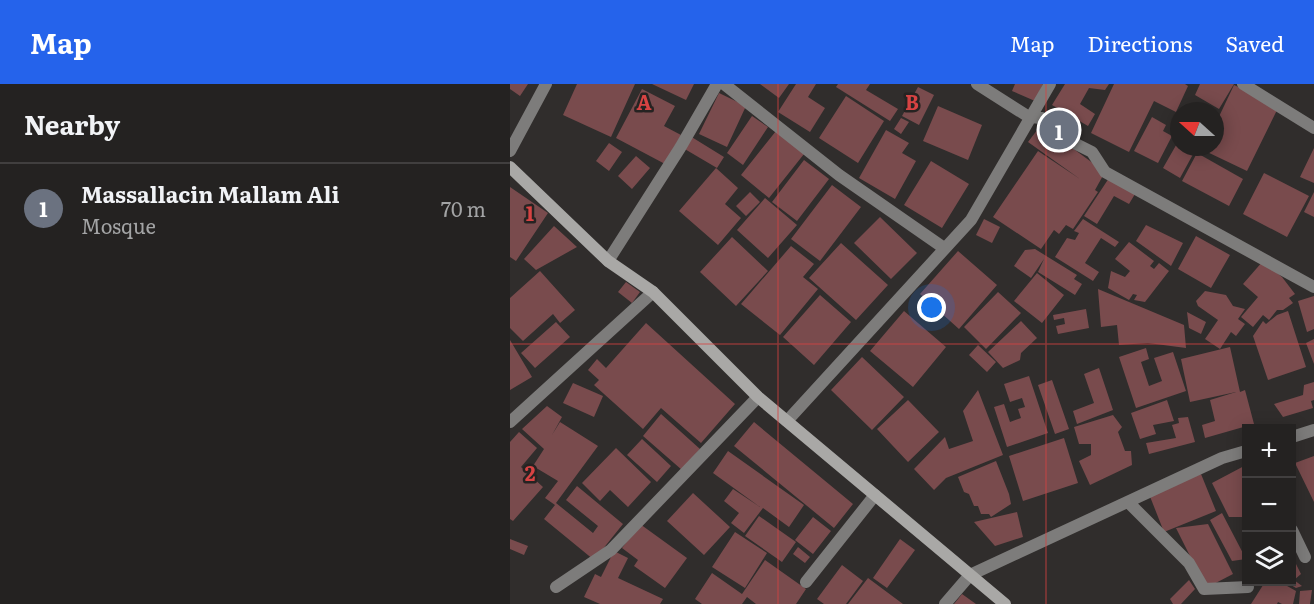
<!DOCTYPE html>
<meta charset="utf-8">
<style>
:root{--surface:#242221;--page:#2c2a2a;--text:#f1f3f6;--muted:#a3a4a5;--line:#413f3f;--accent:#2563eb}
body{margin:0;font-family:Literata,serif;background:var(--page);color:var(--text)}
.controls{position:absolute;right:18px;bottom:18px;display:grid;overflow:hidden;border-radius:0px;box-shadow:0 3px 15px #0003}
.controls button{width:54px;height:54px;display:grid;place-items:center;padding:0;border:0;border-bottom:2px solid var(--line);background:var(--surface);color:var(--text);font:30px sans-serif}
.compass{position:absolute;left:660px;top:18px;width:54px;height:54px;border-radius:50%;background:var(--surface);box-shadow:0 3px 15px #0003;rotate:291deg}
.you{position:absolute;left:422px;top:224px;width:21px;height:21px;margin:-15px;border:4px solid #fff;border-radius:50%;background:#1a73e8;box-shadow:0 0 0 9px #1a73e833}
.badge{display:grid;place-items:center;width:39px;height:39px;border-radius:50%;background:var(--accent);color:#fff;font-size:20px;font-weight:700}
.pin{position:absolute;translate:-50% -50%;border:3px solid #fff;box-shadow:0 2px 6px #0006}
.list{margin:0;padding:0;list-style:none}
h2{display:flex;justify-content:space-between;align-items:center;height:78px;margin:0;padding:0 24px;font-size:26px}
h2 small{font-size:20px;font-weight:400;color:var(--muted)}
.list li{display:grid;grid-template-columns:39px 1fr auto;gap:18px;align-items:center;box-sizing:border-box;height:90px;padding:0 24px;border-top:2px solid var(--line)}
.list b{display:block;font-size:22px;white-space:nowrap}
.list p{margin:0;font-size:20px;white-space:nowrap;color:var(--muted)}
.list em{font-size:20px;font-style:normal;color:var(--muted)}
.icon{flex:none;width:33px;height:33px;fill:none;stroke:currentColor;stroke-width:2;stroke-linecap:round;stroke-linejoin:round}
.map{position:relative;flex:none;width:804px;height:520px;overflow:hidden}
header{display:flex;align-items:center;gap:36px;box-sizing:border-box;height:84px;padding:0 30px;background:var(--accent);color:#fff}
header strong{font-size:28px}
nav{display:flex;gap:33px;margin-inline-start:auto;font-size:21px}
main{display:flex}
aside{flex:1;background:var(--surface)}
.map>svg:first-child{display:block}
.building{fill:#794b4d}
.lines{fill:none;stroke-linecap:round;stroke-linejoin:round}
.street{stroke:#7d7c7b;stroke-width:12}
.secondary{stroke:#a9a8a6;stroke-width:12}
.grid{fill:none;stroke:#d74343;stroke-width:1.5;stroke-opacity:0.55}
.grid-label{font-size:20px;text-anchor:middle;font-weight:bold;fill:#d74343;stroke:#262322;stroke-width:5;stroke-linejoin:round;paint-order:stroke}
</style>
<header>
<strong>Map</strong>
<nav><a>Map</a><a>Directions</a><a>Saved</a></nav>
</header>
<main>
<aside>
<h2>Nearby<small></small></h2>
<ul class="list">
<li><span class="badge" style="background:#6b7280">1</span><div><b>Massallacin Mallam Ali</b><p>Mosque</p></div><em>70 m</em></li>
</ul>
</aside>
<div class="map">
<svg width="804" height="520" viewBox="0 0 804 520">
<rect width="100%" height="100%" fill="#302d2c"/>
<path class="building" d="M0 0H18L10 12 0 5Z
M67 0H125L101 53 53 31Z
M142 0H184L176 16Z
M250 0H279L269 14Z
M286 0H306L298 13 315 24 300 48 268 28Z
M328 0H360L356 6 388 25 380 37 326 3Z
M505 0H533L525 17 502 7Z
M555 0H599L595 6 579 4 570 20 585 30 578 42 542 21Z
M604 0H675L678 2 666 28 644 17 619 68 581 49Z
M690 0H724L709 25 685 11Z
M724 1 769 22 737 87 693 66 694 63H705V41Z
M408 3 424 11 409 41 392 32Z
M132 5 165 22 154 42 171 51 155 80 106 54Z
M209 9 236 22 217 63 189 50Z
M336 12 374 37 348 79 309 54Z
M428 22 472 41 458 76 413 57Z
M242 32 258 43 233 81 217 69Z
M642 33 656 41 653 47 662 52 648 79 624 67Z
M391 34 399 38 391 50 384 45Z
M531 41 595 88 585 106 588 108 563 145 556 141 549 150 544 146 531 165 483 133 528 67 570 95 518 58Z
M376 46 399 59 392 69 406 77 385 115 349 94Z
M266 47 294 70 259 114 231 91Z
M180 52 214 73 207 84 173 64Z
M669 56V63H687L670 94 653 84Z
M99 59 112 68 99 87 86 77Z
M804 64V99L790 93Z
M687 69 733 95 719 122 672 97Z
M126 72 140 84 122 105 108 92Z
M294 76 319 95 287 137 262 118Z
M421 77 459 100 432 144 394 121Z
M206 84 228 104 215 120 231 134 208 161 169 127Z
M754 89 799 112 777 153 733 130Z
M599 94 625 110 619 120 604 112 587 140 574 132Z
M322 101 351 123 310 177 281 155Z
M0 103 38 129 6 177 0 173Z
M240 108 250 118 236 132 226 122Z
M804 108V133L794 128Z
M255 114 287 141 258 174 227 146Z
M370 133 407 169 381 195 344 159Z
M474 135 490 143 482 159 466 151Z
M573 135 609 158 605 163 591 154 575 179 589 188 583 197 545 173 557 154 565 156 569 149 564 147Z
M636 141 673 159 661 182 626 157Z
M44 142 67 163 26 186 14 175Z
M686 152 720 171 701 204 668 185Z
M222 153 258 187 226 222 190 188Z
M619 158 644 177 640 182 644 185 649 179 659 187 635 218 624 216 627 211 623 210 619 216 598 204 601 187 615 193 620 187 605 175Z
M331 159 378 201 346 236 299 194Z
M281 162 304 180 293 193 308 205 270 251 231 220Z
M525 165 567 191 564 195 572 200 565 211 528 188 534 175 521 194 504 182 515 166Z
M448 167 487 201 449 245 410 210Z
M753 177 772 193 785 210 779 214 783 219 773 226H767L759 236 753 231 743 243 731 233 748 213 733 200Z
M30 187 65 226 50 239 43 230 13 257 0 244V214Z
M527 189 554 211 532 239 504 217Z
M116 198 130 208 122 219 108 208Z
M588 205 674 241 676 264 638 259 609 261 607 241 591 243Z
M695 207 716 211 723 222 735 225 728 235 735 240 726 252 721 248 710 265 695 255 708 236 688 222 686 217Z
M488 208 511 229 476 265 454 243Z
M310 211 341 238 304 281 273 253Z
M804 212V245L797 248 788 217Z
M576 225 579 244 548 250 546 242 555 240 554 234 544 236 543 231Z
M394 227 436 263 403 303 360 267Z
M778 227 796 283 758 296 743 252 753 237 756 240 767 231Z
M677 228 696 238 691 250 679 244Z
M511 237 527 254 511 269 510 276 493 284 478 268Z
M46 238 60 253 25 284 11 269Z
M136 239 225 320 191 359 151 324 133 345 84 301 89 296 78 286 87 275 96 284Z
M804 255V280L796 259Z
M0 256 22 293 0 306Z
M468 261 486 278 477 288 459 271Z
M720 263 730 308 735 306 744 340 695 354 692 341 705 337 700 316 726 308 680 318 671 275Z
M636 264 639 275 631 278 639 302 652 297 644 274 663 268 676 307 626 324 609 273Z
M352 273 394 313 362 346 321 306Z
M589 284 603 326 567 340 563 327 584 319 574 290Z
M519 292 538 349 497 363 484 323 494 320 500 338 511 334 508 325 515 323 512 314 500 318 494 300Z
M542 296 559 345 545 350 528 301Z
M804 298V316L801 317 803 324 773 333 764 320 793 311 794 301Z
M63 299 93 312 84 333 53 319Z
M468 306 493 371 436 394 424 406 404 385 435 353 439 365 463 357 453 327Z
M398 316 429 348 398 378 367 345Z
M657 316 664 337 643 341 646 350 630 355 621 329Z
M37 322 52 333 42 351 50 338 88 362 46 419 83 449 88 442 56 416 67 402 113 440 84 476 34 435 45 421 35 414 48 397 23 382 34 365 12 345Z
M151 330 190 365 172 386 133 352Z
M603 331 612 343 608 348 615 367H621L622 381 580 401 569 377 581 371V360H569L564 343Z
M678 333 685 358 639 370 636 359 666 354 662 341 669 339 668 334Z
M244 338 343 420 324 444 224 362Z
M9 348 27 364 11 383 33 403 3 437 0 435V358Z
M554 354 568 399 513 417 499 372Z
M132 355 161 382 147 398 117 371Z
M106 364 141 398 118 423 100 406 90 417 72 399Z
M218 367 294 421 279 443 253 424 234 449 221 439 229 429 214 417 223 405 250 423 203 389Z
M804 372V418L785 379Z
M486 377 499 410 501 420 481 433 479 430H471L468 422H464L459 410 454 408 448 393Z
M736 381V433H719L702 399Z
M691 390 706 427 654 448 639 410Z
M183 409 220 443 194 471 157 437Z
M507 428 513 453 485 462 464 438Z
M712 429 736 475 722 477 700 436Z
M249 432 286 458 272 478 235 452Z
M303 433 321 447 303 470 285 456Z
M130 440 177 474 155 504 124 482 128 476 112 464Z
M698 440 723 490 696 504 666 444Z
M225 448 257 469 235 504 202 483Z
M0 455 18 462 14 471 0 465Z
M390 455 405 466 377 504 363 494Z
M288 463 300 473 295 479 283 470Z
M104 467 118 474 108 494 153 515 150 520H90L74 513 85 490 91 493Z
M255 476 296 505 286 520H246L237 513 232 520H192L185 515 202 489 232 510Z
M786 480 791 490 784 496 792 502 786 504 776 498H782V481Z
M332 481 353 497 336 520H314L307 515Z
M358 494 393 520H338Z
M679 496 685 505 671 520H663L660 515Z
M755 498H770L786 507 783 520H772L768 518 767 520H741Z
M802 506 800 520H789L790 507Z
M452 510 466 520H444Z"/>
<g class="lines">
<path class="street" d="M214 0 329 91 434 164
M467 0 519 33 532 34 544 40 562 58 582 68 595 88 804 203
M733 0 804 44
M0 67 36 0
M98 177 170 64 207 0
M277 337 461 136 540 0
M0 338 143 208
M782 353 804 346
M618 418 679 479 694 505 738 503
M782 446 795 473
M296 498 365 411
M46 503 101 466 248 313
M435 520 460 491 712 374 736 367"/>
<path class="secondary" d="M0 83 98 177 143 208 248 313 495 520"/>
</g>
<path class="grid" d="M268 0V520M536 0V520M0 260H804"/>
<g class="grid-label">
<text x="134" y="26">A</text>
<text x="402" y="26">B</text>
<text x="20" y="137">1</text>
<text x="20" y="397">2</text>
</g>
</svg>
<div class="controls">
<button>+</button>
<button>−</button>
<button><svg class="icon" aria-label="layers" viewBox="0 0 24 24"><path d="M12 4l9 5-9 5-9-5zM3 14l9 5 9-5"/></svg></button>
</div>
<svg class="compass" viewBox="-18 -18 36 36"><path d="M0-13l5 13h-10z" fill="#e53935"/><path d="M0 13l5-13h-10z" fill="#a3a4a5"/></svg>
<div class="you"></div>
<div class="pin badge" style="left:549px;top:46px;background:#6b7280">1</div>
</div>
</main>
